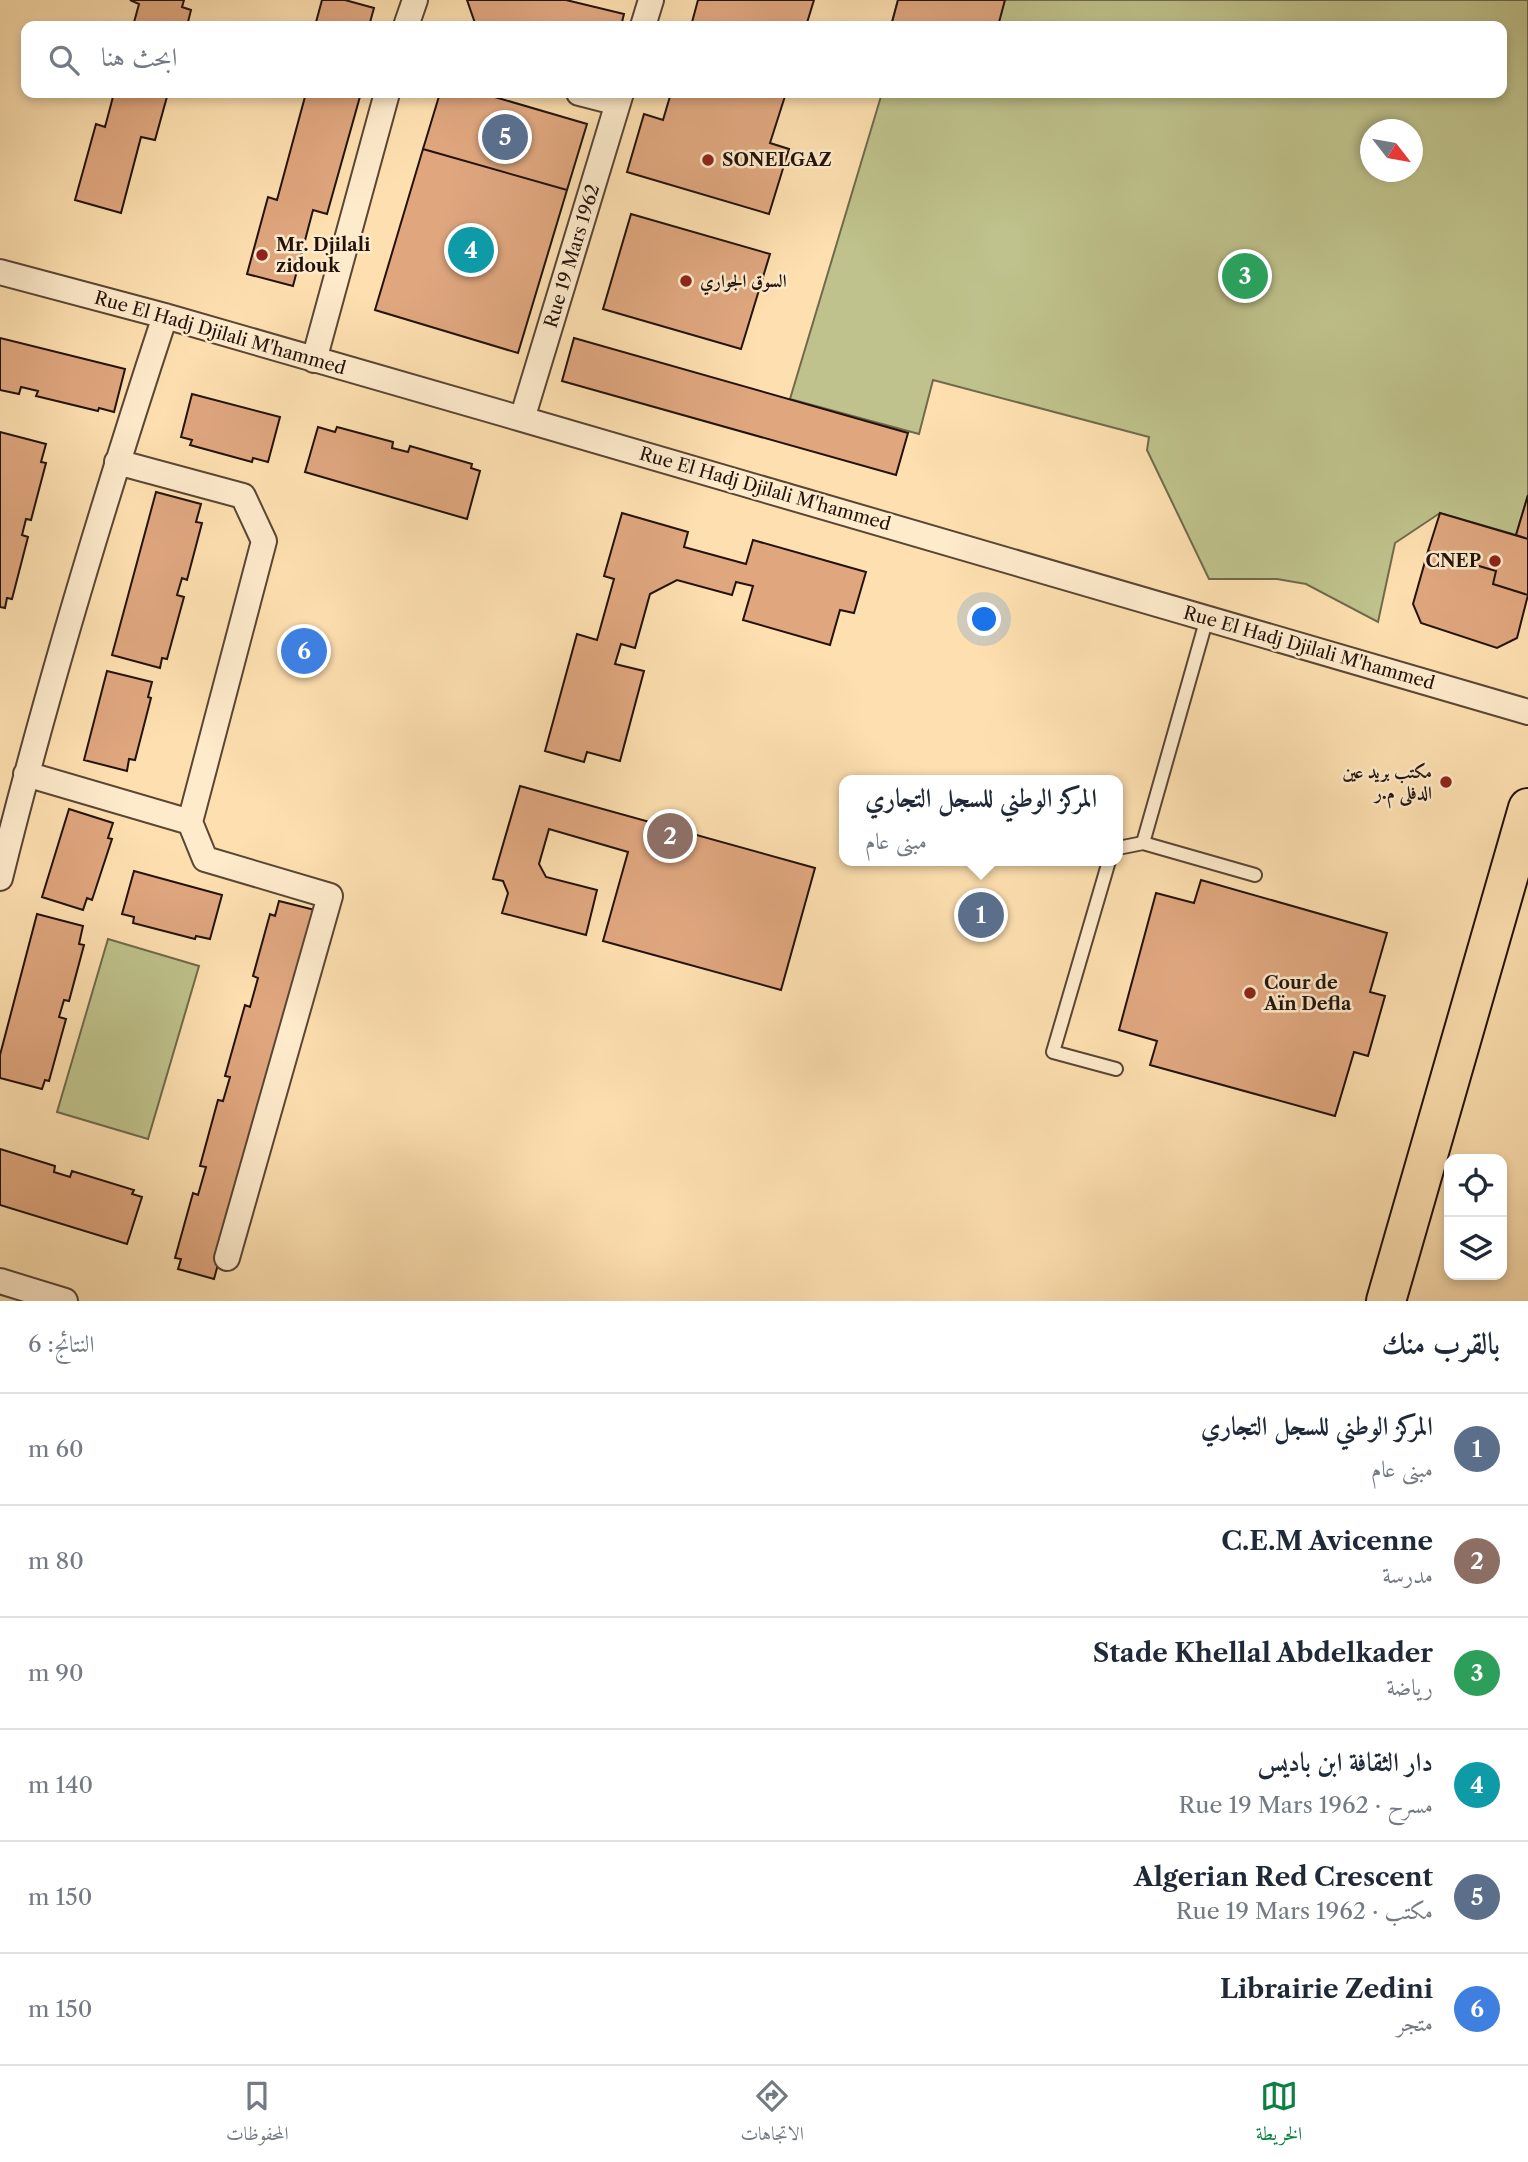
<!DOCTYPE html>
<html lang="ar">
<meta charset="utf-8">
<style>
:root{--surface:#fff;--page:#f2f2f3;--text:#1f2937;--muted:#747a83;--line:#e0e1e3;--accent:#0b8043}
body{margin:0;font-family:"Libre Caslon Text",Amiri,serif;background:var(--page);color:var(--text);direction:rtl}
.controls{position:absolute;right:21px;bottom:21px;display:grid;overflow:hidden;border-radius:14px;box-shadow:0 4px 10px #0003}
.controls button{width:63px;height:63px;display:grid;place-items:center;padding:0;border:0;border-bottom:2px solid var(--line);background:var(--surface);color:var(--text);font:35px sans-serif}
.compass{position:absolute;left:1360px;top:119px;width:63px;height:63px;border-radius:50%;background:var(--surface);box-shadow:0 4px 10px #0003;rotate:121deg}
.you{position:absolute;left:985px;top:620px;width:24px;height:24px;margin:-18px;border:5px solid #fff;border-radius:50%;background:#1a73e8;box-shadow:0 0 0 10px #1a73e833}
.badge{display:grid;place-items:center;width:46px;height:46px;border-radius:50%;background:var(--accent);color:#fff;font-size:23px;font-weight:700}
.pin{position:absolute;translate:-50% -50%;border:4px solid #fff;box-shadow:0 2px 7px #0006}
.popup{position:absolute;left:839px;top:775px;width:284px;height:91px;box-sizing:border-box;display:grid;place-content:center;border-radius:14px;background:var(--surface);filter:drop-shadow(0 2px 5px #0005);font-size:23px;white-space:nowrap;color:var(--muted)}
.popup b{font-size:26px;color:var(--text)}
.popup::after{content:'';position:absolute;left:50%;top:100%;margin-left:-14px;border:14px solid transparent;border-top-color:var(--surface)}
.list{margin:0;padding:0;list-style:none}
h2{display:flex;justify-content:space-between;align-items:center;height:91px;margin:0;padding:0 28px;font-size:30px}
h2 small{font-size:23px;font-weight:400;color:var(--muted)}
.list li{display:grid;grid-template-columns:46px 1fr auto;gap:21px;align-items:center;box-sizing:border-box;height:112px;padding:0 28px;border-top:2px solid var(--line)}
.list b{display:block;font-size:26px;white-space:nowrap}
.list p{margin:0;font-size:23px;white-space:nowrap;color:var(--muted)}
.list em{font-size:23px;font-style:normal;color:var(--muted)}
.icon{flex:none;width:38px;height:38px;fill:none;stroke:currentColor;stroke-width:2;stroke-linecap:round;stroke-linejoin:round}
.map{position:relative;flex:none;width:1528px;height:1301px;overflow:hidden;direction:ltr}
.search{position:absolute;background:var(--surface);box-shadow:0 4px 10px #0003;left:21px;right:21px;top:21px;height:77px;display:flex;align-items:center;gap:18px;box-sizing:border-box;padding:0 24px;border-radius:14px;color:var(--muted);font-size:26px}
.sheet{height:763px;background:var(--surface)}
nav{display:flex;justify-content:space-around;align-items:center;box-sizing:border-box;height:98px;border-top:2px solid var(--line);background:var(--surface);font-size:19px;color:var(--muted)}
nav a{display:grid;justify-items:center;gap:4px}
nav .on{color:var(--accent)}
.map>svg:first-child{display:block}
.green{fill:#bfc28c;stroke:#706a4c;stroke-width:2;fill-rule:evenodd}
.building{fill:#e0a77f;stroke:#22120b;stroke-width:2}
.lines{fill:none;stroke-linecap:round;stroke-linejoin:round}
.service-casing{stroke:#594634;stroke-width:16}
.minor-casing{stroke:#594634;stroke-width:28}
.primary-casing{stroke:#22120b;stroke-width:42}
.service{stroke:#feebcc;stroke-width:12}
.minor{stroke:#feebcc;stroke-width:24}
.primary{stroke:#fee0b0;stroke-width:38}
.poi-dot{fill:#8f2418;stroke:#feebcc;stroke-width:2.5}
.labels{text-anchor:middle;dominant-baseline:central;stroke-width:5;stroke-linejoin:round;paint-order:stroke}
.poi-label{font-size:18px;font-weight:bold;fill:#22120b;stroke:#feebcc;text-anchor:start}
.street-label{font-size:18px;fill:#22120b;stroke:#feebcc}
</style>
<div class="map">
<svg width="1528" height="1301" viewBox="0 0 1528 1301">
<rect width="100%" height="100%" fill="#fee0b0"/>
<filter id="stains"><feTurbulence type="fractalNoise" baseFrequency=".00286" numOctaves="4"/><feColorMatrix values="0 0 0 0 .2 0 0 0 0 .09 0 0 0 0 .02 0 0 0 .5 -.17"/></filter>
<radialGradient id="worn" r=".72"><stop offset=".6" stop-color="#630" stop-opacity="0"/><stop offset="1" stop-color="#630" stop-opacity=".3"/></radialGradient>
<path class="green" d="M898 0H1528V495L1516 535 1440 513 1395 543 1378 622 1306 584 1277 579H1209L1147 450 1149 437 933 380 919 434 790 399 882 93H1502V26H891ZM1370 130H1412V172H1370Z
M108 939 199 966 148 1139 57 1112Z"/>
<path class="building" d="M130 0H184L182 7 191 10 187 26H133L139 4Z
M322 0H345L374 8 369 26H315Z
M467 0H566L624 14 621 26H476Z
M698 0H814L806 26H691Z
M898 0H1005L998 26H891Z
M114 93H168L155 140 141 137 121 213 75 200 96 124 105 127Z
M306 93H361L327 214 313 210 293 286 247 274 268 197 277 200Z
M440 93H481L587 124 567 190 423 149Z
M671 93H786L770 143 789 149 769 214 627 172 644 114 663 120Z
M423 149 567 190 518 353 375 310Z
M631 214 770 254 741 349 603 309Z
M0 338 125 369 114 412 99 408 98 411 36 396 38 391 21 387 19 394 0 390Z
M574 338 908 433 896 475 562 381Z
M192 394 280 417 268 462 253 458 252 462 190 445 192 440 181 437Z
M318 427 335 432 337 427 393 442 392 448 408 452 410 446 472 464 471 468 480 471 467 519 305 472Z
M0 432 46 444 41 462 46 463 31 520 26 519 22 535 28 537 12 599 7 598 5 608 0 607Z
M156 492 201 504 196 522 202 523 187 580 182 578 177 595 184 597 167 659 162 658 160 668 112 655Z
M1528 495V539L1516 535Z
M622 513 688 532 684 547 746 564 753 540 866 572 854 613 840 610 830 645 743 620 753 586 736 582 732 595 677 580 650 594 635 648 621 644 615 664 644 671 620 761 587 752 584 762 545 751 577 634 597 640 614 579 604 576Z
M1440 513 1528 539V595L1493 584 1496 571 1428 551Z
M1428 551 1496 571 1493 584 1528 595 1517 638 1497 648 1421 623 1413 604Z
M107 671 152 682 148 697 151 698 135 760 129 759 127 771 84 760Z
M520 786 815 868 781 990 603 941 628 852 549 829 539 864 546 877 597 890 586 935 502 913 508 893 503 881 493 879Z
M69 809 113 823 108 838 112 839 92 900 87 898 83 910 42 897Z
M134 871 222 895 210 939 196 936 195 939 133 923 134 917 122 914Z
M1201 880 1387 933 1370 992 1385 996 1368 1056 1354 1052 1335 1116 1150 1065 1157 1041 1119 1030 1156 893 1194 903Z
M279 901 315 910 214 1279 178 1269 181 1259 175 1258 193 1193 198 1195 206 1167 200 1166 218 1100 223 1101 230 1077 225 1076 245 1005 250 1007 258 978 253 976 270 914 275 916Z
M37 914 83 926 79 944 84 945 69 1001 64 1000 59 1017 66 1019 49 1081 45 1080 42 1089 0 1078V1055Z
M0 1149 55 1166 54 1172 70 1177 72 1171 134 1190 132 1194 142 1197 127 1244 0 1205Z"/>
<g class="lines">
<defs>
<path id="service" d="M1207 618 1143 843 1255 875
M1118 848 1143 843
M1109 861 1053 1052 1116 1069"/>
<path id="minor" d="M406 26 415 0
M643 26 651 0
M579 93 618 103
M0 272 165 316 522 419 1528 712
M314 360 387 93
M522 419 621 93
M117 462 243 496 264 541 190 822
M26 774 190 822 205 859 330 896 227 1258
M0 878C47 689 104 501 165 316
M0 1281 65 1301"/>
<path id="primary" d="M1386 1301 1528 808"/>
</defs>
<use href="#service" class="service-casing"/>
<use href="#minor" class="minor-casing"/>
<use href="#primary" class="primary-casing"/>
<use href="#service" class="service"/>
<use href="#minor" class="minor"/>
<use href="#primary" class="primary"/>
</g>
<g class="poi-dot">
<circle cx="708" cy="160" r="7"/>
<circle cx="262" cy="255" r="7"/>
<circle cx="686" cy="281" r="7"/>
<circle cx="1495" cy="561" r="7"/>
<circle cx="1446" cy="782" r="7"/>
<circle cx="1250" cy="993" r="7"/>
</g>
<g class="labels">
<g class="poi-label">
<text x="722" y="160">SONELGAZ</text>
<text x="276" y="245">Mr. Djilali<tspan x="276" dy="21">zidouk</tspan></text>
<text x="700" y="281">السوق الجواري</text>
<text x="1481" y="561" text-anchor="end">CNEP</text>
<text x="1432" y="772" text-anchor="end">مكتب بريد عين<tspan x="1432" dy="21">الدفلى م.ر</tspan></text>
<text x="1264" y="983">Cour de<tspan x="1264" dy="21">Aïn Defla</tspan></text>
</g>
<g class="street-label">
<text transform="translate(572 256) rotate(-73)">Rue 19 Mars 1962</text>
<text transform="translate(220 333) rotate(16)">Rue El Hadj Djilali M'hammed</text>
<text transform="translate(765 489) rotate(16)">Rue El Hadj Djilali M'hammed</text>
<text transform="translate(1309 648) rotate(16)">Rue El Hadj Djilali M'hammed</text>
</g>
</g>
<rect width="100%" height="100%" filter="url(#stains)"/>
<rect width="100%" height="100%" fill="url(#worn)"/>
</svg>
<div class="controls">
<button><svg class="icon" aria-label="locate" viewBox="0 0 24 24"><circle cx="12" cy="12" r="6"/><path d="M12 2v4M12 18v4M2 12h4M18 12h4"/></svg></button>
<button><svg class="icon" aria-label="layers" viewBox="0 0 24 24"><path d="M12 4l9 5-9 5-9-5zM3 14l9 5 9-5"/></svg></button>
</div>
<svg class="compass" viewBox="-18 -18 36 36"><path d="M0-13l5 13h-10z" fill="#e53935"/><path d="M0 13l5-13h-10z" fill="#747a83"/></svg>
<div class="you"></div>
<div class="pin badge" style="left:981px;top:915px;background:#5c6f8a">1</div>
<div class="popup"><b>المركز الوطني للسجل التجاري</b>مبنى عام</div>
<div class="pin badge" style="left:670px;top:836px;background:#8d6e63">2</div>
<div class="pin badge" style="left:1245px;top:276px;background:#2e9e5b">3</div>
<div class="pin badge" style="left:471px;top:250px;background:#0f9aa8">4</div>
<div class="pin badge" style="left:505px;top:137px;background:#5c6f8a">5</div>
<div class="pin badge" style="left:304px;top:651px;background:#3f7fe0">6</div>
<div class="search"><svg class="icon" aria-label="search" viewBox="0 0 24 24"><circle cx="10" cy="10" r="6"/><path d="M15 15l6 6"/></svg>ابحث هنا</div>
</div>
<section class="sheet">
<h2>بالقرب منك<small>النتائج: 6</small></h2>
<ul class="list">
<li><span class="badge" style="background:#5c6f8a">1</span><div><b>المركز الوطني للسجل التجاري</b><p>مبنى عام</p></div><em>60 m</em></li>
<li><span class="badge" style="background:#8d6e63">2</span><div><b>C.E.M Avicenne</b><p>مدرسة</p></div><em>80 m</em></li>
<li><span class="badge" style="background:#2e9e5b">3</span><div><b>Stade Khellal Abdelkader</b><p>رياضة</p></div><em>90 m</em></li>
<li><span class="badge" style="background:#0f9aa8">4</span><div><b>دار الثقافة ابن باديس</b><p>مسرح · Rue 19 Mars 1962</p></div><em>140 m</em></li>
<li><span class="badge" style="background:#5c6f8a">5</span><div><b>Algerian Red Crescent</b><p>مكتب · Rue 19 Mars 1962</p></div><em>150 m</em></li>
<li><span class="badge" style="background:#3f7fe0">6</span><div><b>Librairie Zedini</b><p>متجر</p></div><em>150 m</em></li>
</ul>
</section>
<nav>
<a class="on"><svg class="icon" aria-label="map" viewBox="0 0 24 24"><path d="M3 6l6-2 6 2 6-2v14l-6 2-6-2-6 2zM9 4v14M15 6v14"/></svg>الخريطة</a>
<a><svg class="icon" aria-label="directions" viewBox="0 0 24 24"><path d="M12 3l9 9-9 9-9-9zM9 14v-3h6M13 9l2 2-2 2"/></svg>الاتجاهات</a>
<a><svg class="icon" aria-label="saved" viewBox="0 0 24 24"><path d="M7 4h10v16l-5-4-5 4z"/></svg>المحفوظات</a>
</nav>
